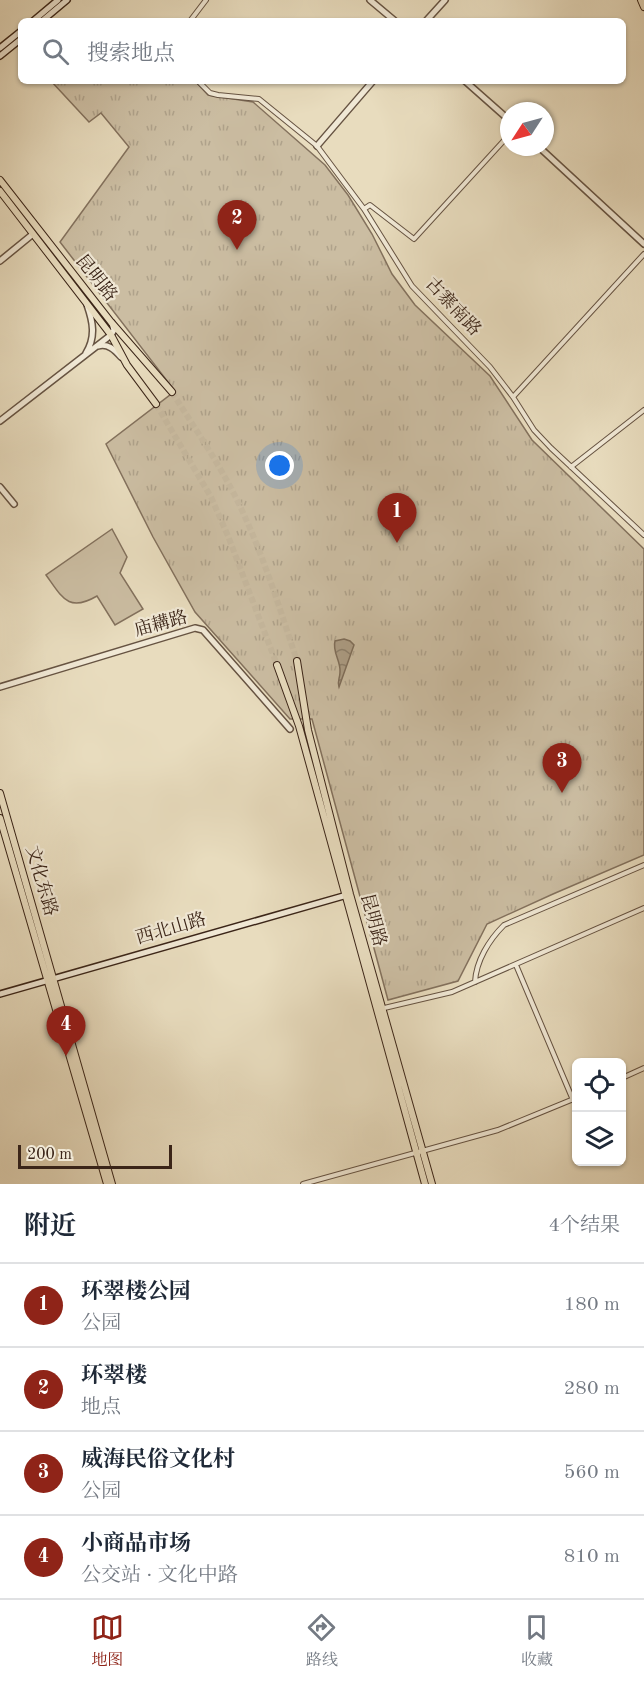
<!DOCTYPE html>
<html lang="zh">
<meta charset="utf-8">
<style>
:root{--surface:#fff;--page:#f6f6f7;--text:#1f2937;--muted:#747a83;--line:#e0e1e3;--accent:#8f2418}
body{margin:0;font-family:"Old Standard TT","Noto Serif SC",serif;background:var(--page);color:var(--text)}
.controls{position:absolute;right:18px;bottom:18px;display:grid;overflow:hidden;border-radius:9px;box-shadow:0 2px 4px #0004}
.controls button{width:54px;height:54px;display:grid;place-items:center;padding:0;border:0;border-bottom:2px solid var(--line);background:var(--surface);color:var(--text);font:30px sans-serif}
.compass{position:absolute;left:500px;top:102px;width:54px;height:54px;border-radius:50%;background:var(--surface);box-shadow:0 2px 4px #0004;rotate:234deg}
.scale{position:absolute;left:18px;bottom:15px;width:154px;box-sizing:border-box;padding-left:6px;border:3px solid #3b2518;border-top:0;font-size:16px;line-height:21px;white-space:nowrap;color:#3b2518;-webkit-text-stroke:4px #f0e8d5;paint-order:stroke}
.you{position:absolute;left:280px;top:466px;width:21px;height:21px;margin:-15px;border:4px solid #fff;border-radius:50%;background:#1a73e8;box-shadow:0 0 0 9px #1a73e833}
.badge{display:grid;place-items:center;width:39px;height:39px;border-radius:50%;background:var(--accent);color:#fff;font-size:20px;font-weight:700}
.pin{position:absolute;translate:-50% -50px;filter:drop-shadow(0 2px 3px #0008)}
.pin::after{content:'';position:absolute;top:32px;width:21px;height:18px;background:inherit;clip-path:polygon(0 0,100% 0,50% 100%)}
.list{margin:0;padding:0;list-style:none}
h2{display:flex;justify-content:space-between;align-items:center;height:78px;margin:0;padding:0 24px;font-size:26px}
h2 small{font-size:20px;font-weight:400;color:var(--muted)}
.list li{display:grid;grid-template-columns:39px 1fr auto;gap:18px;align-items:center;box-sizing:border-box;height:84px;padding:0 24px;border-top:2px solid var(--line)}
.list b{display:block;font-size:22px;white-space:nowrap}
.list p{margin:0;font-size:20px;white-space:nowrap;color:var(--muted)}
.list em{font-size:20px;font-style:normal;color:var(--muted)}
.icon{flex:none;width:33px;height:33px;fill:none;stroke:currentColor;stroke-width:2;stroke-linecap:round;stroke-linejoin:round}
.map{position:relative;flex:none;width:644px;height:1184px;overflow:hidden}
.search{position:absolute;background:var(--surface);box-shadow:0 2px 4px #0004;left:18px;right:18px;top:18px;height:66px;display:flex;align-items:center;gap:15px;box-sizing:border-box;padding:0 21px;border-radius:9px;color:var(--muted);font-size:22px}
.sheet{height:414px;background:var(--surface)}
nav{display:flex;justify-content:space-around;align-items:center;box-sizing:border-box;height:84px;border-top:2px solid var(--line);background:var(--surface);font-size:16px;color:var(--muted)}
nav a{display:grid;justify-items:center;gap:3px}
nav .on{color:var(--accent)}
.map>svg:first-child{display:block}
.grass{fill:url(#grass-tufts);stroke:#83715d;stroke-width:1.5}
.pitch{fill:#cbbda2;stroke:#83715d;stroke-width:1.5}
.water{fill:url(#water-waves);stroke:#7f6e5a;stroke-width:1.5}
.lines{fill:none;stroke-linecap:round;stroke-linejoin:round}
.primary-tunnel{stroke:#c5b79d;stroke-width:6;stroke-dasharray:6 3;stroke-linecap:butt}
.minor-casing{stroke:#665342;stroke-width:6}
.tertiary-casing{stroke:#665342;stroke-width:8}
.secondary-casing{stroke:#3b2518;stroke-width:8}
.primary-casing{stroke:#3b2518;stroke-width:8}
.minor{stroke:#f0e8d5;stroke-width:4}
.tertiary{stroke:#f0e8d5;stroke-width:5}
.secondary{stroke:#f0e8d5;stroke-width:5}
.primary{stroke:#e8dcbe;stroke-width:6}
.labels{text-anchor:middle;dominant-baseline:central;stroke-width:4.5;stroke-linejoin:round;paint-order:stroke}
.street-label{font-size:18px;fill:#3b2518;stroke:#f0e8d5}
</style>
<div class="map">
<svg width="644" height="1184" viewBox="0 0 644 1184">
<defs>
<pattern id="grass-tufts" width="24" height="20" patternUnits="userSpaceOnUse" patternTransform="scale(1.5)"><rect width="24" height="20" fill="#cbbda2"/><path d="M3 7l-1-3M5 7V3M7 7l1-3M15 17l-1-3M17 17v-4M19 17l1-3" fill="none" stroke="#afa28b"/></pattern>
<pattern id="water-waves" width="16" height="10" patternUnits="userSpaceOnUse" patternTransform="scale(1.5)"><rect width="16" height="10" fill="#ad9e86"/><path d="M0 5q4-4 8 0t8 0" fill="none" stroke="#8e816d"/></pattern>
</defs>
<rect width="100%" height="100%" fill="#e8dcbe"/>
<filter id="stains"><feTurbulence type="fractalNoise" baseFrequency=".00333" numOctaves="4"/><feColorMatrix values="0 0 0 0 .2 0 0 0 0 .09 0 0 0 0 .02 0 0 0 .5 -.17"/></filter>
<radialGradient id="worn" r=".72"><stop offset=".6" stop-color="#630" stop-opacity="0"/><stop offset="1" stop-color="#630" stop-opacity=".3"/></radialGradient>
<path class="grass" d="M51 81H195L208 95 253 102 325 165 348 195 372 234 392 274 415 305 490 376 532 440 644 549V855L553 894 487 924 458 981 388 1000 312 719H290L195 612 153 537 106 444 175 391 60 242 129 147 101 113 89 122Z"/>
<path class="pitch" d="M112 529 127 557 120 573 143 609 115 625 97 596C68 613 62 597 46 575Z"/>
<path class="water" d="M344 639 350 641 354 645 339 687C337 680 340 679 340 672 341 661 332 652 335 641Z"/>
<g class="lines">
<path class="primary-tunnel" d="M172 392C192 424 214 456 232 490 260 544 278 603 297 661
M156 404 211 497 228 536 277 665"/>
<defs>
<path id="minor" d="M190 21 206 0
M198 81 210 93 218 95 259 99 317 146 364 209 412 286 490 367 513 397 534 430 551 448 644 535
M364 209 370 205 414 239 509 135
M513 397 644 254
M571 467 644 410
M516 965 573 1100
M475 982C476 961 489 940 504 925L644 865
M380 1009 452 992 644 908
M622 1078 644 1068
M303 1184 498 1130 576 1098"/>
<path id="tertiary" d="M370 0 395 21
M426 21 445 0
M465 81 509 120
M317 146 373 81
M539 147 644 244
M0 261 33 234
M98 346C108 343 115 350 121 357
M86 353C96 337 93 322 87 305
M0 421 111 335 114 330 112 323
M0 487 14 504
M0 687 195 628 203 630 290 729"/>
<path id="secondary" d="M33 21 58 0
M42 21 67 0
M0 48 21 31
M0 56 21 39
M0 994 347 895"/>
<path id="primary" d="M641 0 644 7
M0 180 111 322 172 392
M0 191 111 335 127 365 156 404
M297 661 308 730 350 894 432 1184
M277 665 299 726 425 1184
M0 793 112 1184
M0 818 107 1184"/>
</defs>
<use href="#minor" class="minor-casing"/>
<use href="#tertiary" class="tertiary-casing"/>
<use href="#secondary" class="secondary-casing"/>
<use href="#primary" class="primary-casing"/>
<use href="#minor" class="minor"/>
<use href="#tertiary" class="tertiary"/>
<use href="#secondary" class="secondary"/>
<use href="#primary" class="primary"/>
</g>
<g class="labels">
<g class="street-label">
<text transform="translate(96 278) rotate(51)">昆明路</text>
<text transform="translate(453 307) rotate(47)">古寨南路</text>
<text transform="translate(161 624) rotate(-15)">庙耩路</text>
<text transform="translate(41 881) rotate(74)">文化东路</text>
<text transform="translate(373 920) rotate(75)">昆明路</text>
<text transform="translate(171 929) rotate(-16)">西北山路</text>
</g>
</g>
<rect width="100%" height="100%" filter="url(#stains)"/>
<rect width="100%" height="100%" fill="url(#worn)"/>
</svg>
<div class="controls">
<button><svg class="icon" aria-label="locate" viewBox="0 0 24 24"><circle cx="12" cy="12" r="6"/><path d="M12 2v4M12 18v4M2 12h4M18 12h4"/></svg></button>
<button><svg class="icon" aria-label="layers" viewBox="0 0 24 24"><path d="M12 4l9 5-9 5-9-5zM3 14l9 5 9-5"/></svg></button>
</div>
<svg class="compass" viewBox="-18 -18 36 36"><path d="M0-13l5 13h-10z" fill="#e53935"/><path d="M0 13l5-13h-10z" fill="#747a83"/></svg>
<div class="scale">200 m</div>
<div class="you"></div>
<div class="pin badge" style="left:397px;top:543px">1</div>
<div class="pin badge" style="left:237px;top:250px">2</div>
<div class="pin badge" style="left:562px;top:793px">3</div>
<div class="pin badge" style="left:66px;top:1056px">4</div>
<div class="search"><svg class="icon" aria-label="search" viewBox="0 0 24 24"><circle cx="10" cy="10" r="6"/><path d="M15 15l6 6"/></svg>搜索地点</div>
</div>
<section class="sheet">
<h2>附近<small>4个结果</small></h2>
<ul class="list">
<li><span class="badge">1</span><div><b>环翠楼公园</b><p>公园</p></div><em>180 m</em></li>
<li><span class="badge">2</span><div><b>环翠楼</b><p>地点</p></div><em>280 m</em></li>
<li><span class="badge">3</span><div><b>威海民俗文化村</b><p>公园</p></div><em>560 m</em></li>
<li><span class="badge">4</span><div><b>小商品市场</b><p>公交站 · 文化中路</p></div><em>810 m</em></li>
</ul>
</section>
<nav>
<a class="on"><svg class="icon" aria-label="map" viewBox="0 0 24 24"><path d="M3 6l6-2 6 2 6-2v14l-6 2-6-2-6 2zM9 4v14M15 6v14"/></svg>地图</a>
<a><svg class="icon" aria-label="directions" viewBox="0 0 24 24"><path d="M12 3l9 9-9 9-9-9zM9 14v-3h6M13 9l2 2-2 2"/></svg>路线</a>
<a><svg class="icon" aria-label="saved" viewBox="0 0 24 24"><path d="M7 4h10v16l-5-4-5 4z"/></svg>收藏</a>
</nav>
